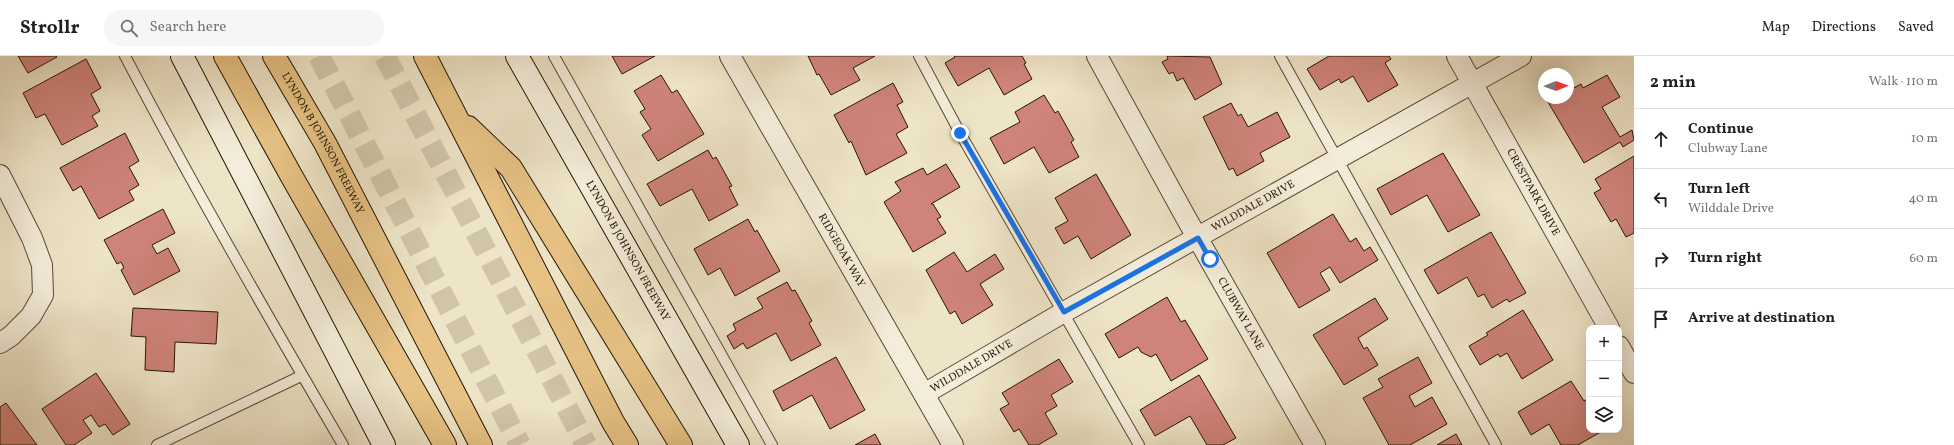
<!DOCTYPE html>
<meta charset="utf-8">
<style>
:root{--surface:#fff;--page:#f6f6f6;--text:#202124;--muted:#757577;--line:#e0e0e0}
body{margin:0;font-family:Vollkorn,serif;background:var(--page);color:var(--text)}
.controls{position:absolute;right:12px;bottom:12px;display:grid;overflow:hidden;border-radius:8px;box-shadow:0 4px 16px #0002}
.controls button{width:36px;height:36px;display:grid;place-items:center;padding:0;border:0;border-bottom:1px solid var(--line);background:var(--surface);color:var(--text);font:20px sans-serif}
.compass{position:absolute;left:1538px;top:12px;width:36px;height:36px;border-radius:50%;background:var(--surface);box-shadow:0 4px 16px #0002;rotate:89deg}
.stop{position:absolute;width:12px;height:12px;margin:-9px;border:3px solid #1a73e8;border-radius:50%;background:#fff}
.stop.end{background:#1a73e8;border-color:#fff;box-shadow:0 1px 4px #0008}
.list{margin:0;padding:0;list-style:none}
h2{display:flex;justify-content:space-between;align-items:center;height:52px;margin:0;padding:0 16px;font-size:17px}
h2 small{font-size:13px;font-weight:400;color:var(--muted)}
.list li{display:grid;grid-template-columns:26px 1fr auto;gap:12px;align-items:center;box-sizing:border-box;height:60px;padding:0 16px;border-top:1px solid var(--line)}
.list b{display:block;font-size:15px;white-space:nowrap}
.list p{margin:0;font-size:13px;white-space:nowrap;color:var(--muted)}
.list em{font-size:13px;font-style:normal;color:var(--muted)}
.icon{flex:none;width:22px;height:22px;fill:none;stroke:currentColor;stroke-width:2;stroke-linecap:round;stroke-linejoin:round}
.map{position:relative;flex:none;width:1634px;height:389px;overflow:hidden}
header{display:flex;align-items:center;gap:24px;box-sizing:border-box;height:56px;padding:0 20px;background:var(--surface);border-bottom:1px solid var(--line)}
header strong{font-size:19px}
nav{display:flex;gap:22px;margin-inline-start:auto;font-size:14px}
.search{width:280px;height:36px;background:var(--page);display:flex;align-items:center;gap:10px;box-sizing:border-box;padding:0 14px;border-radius:22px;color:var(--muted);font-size:15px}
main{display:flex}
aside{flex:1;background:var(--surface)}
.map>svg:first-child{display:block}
.building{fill:#cf837a;stroke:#251602}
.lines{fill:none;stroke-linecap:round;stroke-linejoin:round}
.motorway-tunnel{stroke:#d0c5a9;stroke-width:22;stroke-dasharray:22 11;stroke-linecap:butt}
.service-casing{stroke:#574a33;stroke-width:12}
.minor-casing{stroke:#574a33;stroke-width:22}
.secondary-casing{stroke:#251602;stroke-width:24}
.motorway-casing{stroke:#251602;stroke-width:24}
.service{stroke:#f4eddb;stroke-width:10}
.minor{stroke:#f4eddb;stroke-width:20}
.secondary{stroke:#f4eddb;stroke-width:22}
.motorway{stroke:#e7c284;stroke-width:22}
.route{stroke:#1a73e8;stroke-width:5}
.labels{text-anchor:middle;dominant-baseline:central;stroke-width:3;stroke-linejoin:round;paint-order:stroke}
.street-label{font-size:11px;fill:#251602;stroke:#f4eddb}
</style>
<header>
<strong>Strollr</strong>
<div class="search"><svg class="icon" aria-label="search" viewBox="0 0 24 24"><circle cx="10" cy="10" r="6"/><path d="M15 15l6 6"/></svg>Search here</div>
<nav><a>Map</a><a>Directions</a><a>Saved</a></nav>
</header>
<main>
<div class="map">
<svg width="1634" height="389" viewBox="0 0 1634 389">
<rect width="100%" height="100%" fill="#eee4c7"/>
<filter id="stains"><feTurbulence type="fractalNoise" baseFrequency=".005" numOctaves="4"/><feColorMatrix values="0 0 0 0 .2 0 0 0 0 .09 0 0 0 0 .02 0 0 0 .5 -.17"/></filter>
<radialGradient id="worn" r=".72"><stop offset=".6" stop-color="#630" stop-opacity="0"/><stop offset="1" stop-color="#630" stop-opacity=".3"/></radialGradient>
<path class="building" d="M18 0H56L57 1 28 17Z
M612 0H655L622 18Z
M808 0H875L853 12 860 24 831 39 819 18 817 19Z
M954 0H1022L1026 7 1024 8 1032 23 1004 39 989 12 958 30 945 7 955 1Z
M1167 0 1210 1 1222 28 1195 44 1183 22 1177 25 1173 16 1169 18 1162 6 1168 3Z
M1329 0H1389L1391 3 1385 7 1398 29 1368 46 1353 20 1341 27 1339 23 1320 34 1307 13Z
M86 3 101 32 91 38 100 55 92 60 98 70 62 89 45 58 36 62 23 37Z
M661 19 672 37 677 34 704 78 658 105 642 79 651 73 640 56 645 53 634 35Z
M1607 19 1620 41 1602 51 1620 81 1632 74 1634 84 1623 91 1620 86 1584 107 1548 46 1556 42H1568V35L1581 28 1583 32Z
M893 27 903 46 897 49 908 71 896 78 907 97 866 119 851 85 849 87 834 59Z
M1044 39 1055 57 1058 55 1074 84 1071 86 1079 101 1049 117 1034 91 1004 108 990 82 1020 66 1015 56Z
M1231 47 1238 60 1241 58 1248 71 1277 56 1290 81 1260 97 1264 105 1237 120 1233 112 1229 114 1203 61Z
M125 77 139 105 129 111 139 129 129 135 134 144 99 163 81 130 73 135 60 112Z
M708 94 713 103 716 101 732 130 729 131 738 149 709 165 692 133 660 150 647 128Z
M1443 97 1480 159 1448 176 1427 139 1391 159 1377 133Z
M1634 100V177L1626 181 1616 163 1611 166 1594 137 1601 133 1595 123Z
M946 108 960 131 931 148H933L941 161 937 163 946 177 913 196 884 146 901 135 895 126 923 112 927 119Z
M1096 118 1131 179 1091 203 1078 180 1064 188 1055 172 1068 165 1055 142Z
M163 153 175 177 152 189 157 198 168 192 180 215 134 239 121 214 124 212 121 206 117 208 104 184Z
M1333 158 1350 186 1356 182 1364 195 1370 191 1378 204 1340 227 1330 211 1320 217 1330 234 1299 252 1267 197Z
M748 163 755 176 757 174 780 215 735 240 720 212 708 219 694 193Z
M1491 176 1526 237 1509 246 1507 243 1492 252 1484 238 1478 241 1467 221 1438 238 1424 214Z
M954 196 967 216 995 198 1004 213 980 228 993 249 962 268 955 255 950 258 926 214Z
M787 226 792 235 795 234 812 265 809 267 821 289 791 305 776 277 747 293 743 287 734 293 727 280 736 274 733 268 763 252 757 242Z
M1167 241 1181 266 1185 264 1208 303 1171 325 1156 298 1151 301 1141 296 1138 291 1119 302 1105 278Z
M1375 242 1388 263 1358 282 1364 293 1367 291 1378 309 1344 329 1313 279Z
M133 252 218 256 216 288 175 286 174 316 145 314 146 281 131 280Z
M1523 254 1553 304 1522 323 1507 297 1500 301 1498 298 1480 309 1469 290 1488 279 1486 277Z
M836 301 865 354 830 373 812 339 783 355 773 335Z
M1418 301 1432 327 1409 340 1415 351 1432 341 1447 368 1410 389H1389L1363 342 1383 331 1378 323Z
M1059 303 1073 326 1051 339 1057 350 1045 357 1057 378 1038 389H1029L1019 373 1014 376 1000 353 1009 348 1002 337Z
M96 317 130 368 113 379 105 368 99 371 91 359 83 364 92 377 74 389H66L42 353Z
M1199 319 1236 382 1223 389H1207L1190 360 1155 380 1140 354Z
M1571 325 1584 345 1587 343 1589 347V374H1604L1578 389H1561L1549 368 1531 379 1518 356Z
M6 347 37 389H0V351Z
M875 378 881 389H855Z
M1456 378 1462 389H1437Z"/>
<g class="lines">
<path class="motorway-tunnel" d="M319 0 520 389
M385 0 586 389"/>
<defs>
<path id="service" d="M125 0C194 132 268 261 343 389
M554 0 772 389
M919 0 960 77 1139 389
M1280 0 1496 389
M157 389 301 320"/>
<g id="minor">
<path id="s1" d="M730 0 953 389"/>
<path id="s2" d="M1097 0 1185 160 1315 389"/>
<path id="s3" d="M1457 0 1609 272"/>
<path d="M0 119 32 182 42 209 43 239 31 260 11 280 0 287"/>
<path d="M1619 290 1634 317"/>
<path id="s4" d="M924 338 1064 256 1521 0"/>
</g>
<g id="secondary">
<path d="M182 0 384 389"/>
<path id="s5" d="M517 0 738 389"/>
</g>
<g id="motorway">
<path d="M225 0 292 121 445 389"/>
<path id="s6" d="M274 0 325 87 481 389"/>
<path d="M425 0 613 366 627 389"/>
<path d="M468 71 511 112 681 389"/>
</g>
</defs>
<use href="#service" class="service-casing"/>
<use href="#minor" class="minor-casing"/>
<use href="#secondary" class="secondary-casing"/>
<use href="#motorway" class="motorway-casing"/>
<use href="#service" class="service"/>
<use href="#minor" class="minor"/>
<use href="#secondary" class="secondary"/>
<use href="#motorway" class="motorway"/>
</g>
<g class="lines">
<path class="route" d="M960 77 1064 256 1198 182 1210 203"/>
</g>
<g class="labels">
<g class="street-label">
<text stroke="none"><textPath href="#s6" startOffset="100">LYNDON B JOHNSON FREEWAY</textPath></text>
<text stroke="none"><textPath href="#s3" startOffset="156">CRESTPARK DRIVE</textPath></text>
<text stroke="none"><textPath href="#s4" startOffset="379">WILDDALE DRIVE</textPath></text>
<text stroke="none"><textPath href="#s5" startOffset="224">LYNDON B JOHNSON FREEWAY</textPath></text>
<text stroke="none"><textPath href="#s1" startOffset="224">RIDGEOAK WAY</textPath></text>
<text stroke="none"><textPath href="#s2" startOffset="295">CLUBWAY LANE</textPath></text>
<text stroke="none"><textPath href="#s4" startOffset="55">WILDDALE DRIVE</textPath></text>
</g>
</g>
<rect width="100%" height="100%" filter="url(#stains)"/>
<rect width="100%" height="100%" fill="url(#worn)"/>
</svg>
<div class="controls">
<button>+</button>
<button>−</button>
<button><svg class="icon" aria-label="layers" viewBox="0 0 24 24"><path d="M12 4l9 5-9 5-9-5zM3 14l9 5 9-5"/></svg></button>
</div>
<svg class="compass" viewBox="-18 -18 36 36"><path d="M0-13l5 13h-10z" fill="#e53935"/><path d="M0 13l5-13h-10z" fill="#757577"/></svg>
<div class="stop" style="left:1210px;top:203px"></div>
<div class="stop end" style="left:960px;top:77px"></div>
</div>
<aside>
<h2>2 min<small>Walk · 110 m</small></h2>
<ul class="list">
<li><svg class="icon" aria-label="ahead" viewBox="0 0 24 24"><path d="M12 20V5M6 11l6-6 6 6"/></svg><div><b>Continue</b><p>Clubway Lane</p></div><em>10 m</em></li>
<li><svg class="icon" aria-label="left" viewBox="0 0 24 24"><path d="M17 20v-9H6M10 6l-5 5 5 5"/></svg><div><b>Turn left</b><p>Wilddale Drive</p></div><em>40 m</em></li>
<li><svg class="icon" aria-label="right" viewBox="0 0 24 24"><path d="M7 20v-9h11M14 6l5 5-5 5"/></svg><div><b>Turn right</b></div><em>60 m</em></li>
<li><svg class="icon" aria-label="arrive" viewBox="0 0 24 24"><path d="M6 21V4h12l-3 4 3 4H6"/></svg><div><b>Arrive at destination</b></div></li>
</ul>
</aside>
</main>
